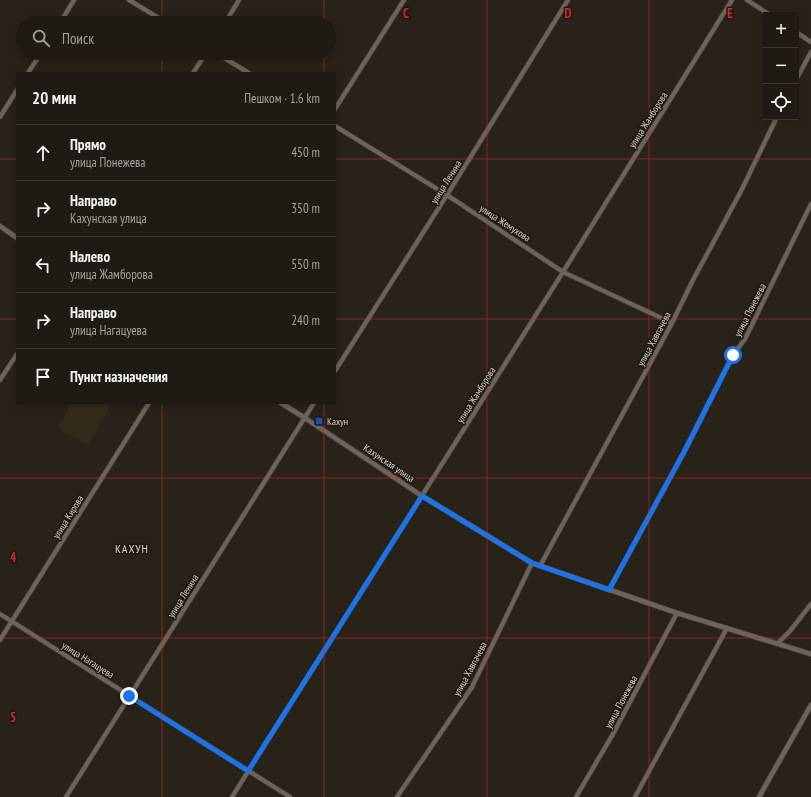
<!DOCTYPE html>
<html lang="ru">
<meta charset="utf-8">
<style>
:root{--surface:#1f1a13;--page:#27231c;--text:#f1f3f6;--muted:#a1a1a0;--line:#3c3833}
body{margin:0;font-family:"PT Sans Narrow",sans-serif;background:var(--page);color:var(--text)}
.controls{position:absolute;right:12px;top:12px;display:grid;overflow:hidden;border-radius:0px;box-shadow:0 2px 6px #0003}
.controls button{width:36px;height:36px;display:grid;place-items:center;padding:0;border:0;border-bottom:1px solid var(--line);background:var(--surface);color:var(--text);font:20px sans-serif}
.stop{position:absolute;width:12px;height:12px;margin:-9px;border:3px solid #1a73e8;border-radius:50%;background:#fff}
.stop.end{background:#1a73e8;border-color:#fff;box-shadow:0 1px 4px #0008}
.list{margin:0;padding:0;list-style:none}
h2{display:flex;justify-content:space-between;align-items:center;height:52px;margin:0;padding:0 16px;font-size:17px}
h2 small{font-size:13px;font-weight:400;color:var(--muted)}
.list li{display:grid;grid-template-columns:26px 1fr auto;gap:12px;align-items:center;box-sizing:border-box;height:56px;padding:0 16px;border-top:1px solid var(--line)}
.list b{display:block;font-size:15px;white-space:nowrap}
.list p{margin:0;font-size:13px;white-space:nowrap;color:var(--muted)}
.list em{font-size:13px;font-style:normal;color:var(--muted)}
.icon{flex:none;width:22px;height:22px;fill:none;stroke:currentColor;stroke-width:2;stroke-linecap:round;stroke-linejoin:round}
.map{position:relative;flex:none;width:811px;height:797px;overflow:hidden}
.search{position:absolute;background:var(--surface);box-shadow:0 2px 6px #0003;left:16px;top:16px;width:320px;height:44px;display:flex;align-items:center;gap:10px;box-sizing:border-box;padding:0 14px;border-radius:22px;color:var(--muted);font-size:15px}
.panel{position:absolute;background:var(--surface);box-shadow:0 2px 6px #0003;left:16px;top:72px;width:320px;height:332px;border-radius:0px}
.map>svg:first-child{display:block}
.built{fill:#33291a}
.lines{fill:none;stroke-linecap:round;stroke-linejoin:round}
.minor-casing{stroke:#45403a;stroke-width:5.5}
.tertiary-casing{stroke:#45403a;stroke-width:6}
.minor{stroke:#6c645a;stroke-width:4}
.tertiary{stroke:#6c645a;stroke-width:4.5}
.route{stroke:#1a73e8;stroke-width:5}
.grid{fill:none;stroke:#d62828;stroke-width:1;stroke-opacity:0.55}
.transit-dot{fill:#1a4fb4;stroke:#1f1910;stroke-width:1.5}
.labels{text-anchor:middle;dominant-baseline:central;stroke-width:3;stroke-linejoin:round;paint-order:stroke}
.street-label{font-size:10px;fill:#d9d5cf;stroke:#1f1910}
.poi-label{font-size:10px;fill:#d9d5cf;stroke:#1f1910;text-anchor:start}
.quarter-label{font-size:12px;letter-spacing:1px;fill:#ded5ca;stroke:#1f1910}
.grid-label{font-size:13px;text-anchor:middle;font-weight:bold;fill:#d62828;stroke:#1f1910;stroke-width:3;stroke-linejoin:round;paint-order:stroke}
</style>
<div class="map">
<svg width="811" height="797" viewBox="0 0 811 797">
<rect width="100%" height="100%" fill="#292219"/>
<path class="built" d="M72 403H112L88 445 58 428Z"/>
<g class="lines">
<defs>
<path id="minor" d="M129 0 167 23
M747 0 770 15
M60 23 74 0
M225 23 239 0
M796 32 811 42
M216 53 249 73
M28 73 41 53
M193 73 206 53
M796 80 811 52
M335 109 404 0
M0 117 17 90
M335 126 447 195 563 272 672 323
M335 371 447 195 568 0
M0 380 17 354
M540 566 672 323 693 280 740 193 777 117
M609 590 684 452 733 355 745 339 811 204
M0 614 290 797
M0 640 149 403
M778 643 790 631 811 604
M66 797 314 403
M232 797 563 272 732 0
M397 797 472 687 532 563
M576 797 613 734 677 613
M635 797 727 628"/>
<path id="tertiary" d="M0 226 17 238
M281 403 305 418 422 496 532 563 677 613 811 654
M759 797 811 705"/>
</defs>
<use href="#minor" class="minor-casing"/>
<use href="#tertiary" class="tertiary-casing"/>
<use href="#minor" class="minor"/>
<use href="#tertiary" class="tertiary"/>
</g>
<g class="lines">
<path class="route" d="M129 696 248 771 422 496 532 563 609 590 684 452 733 355"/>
</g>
<path class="grid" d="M162 0V23M324 0V23M487 0V797M649 0V797M162 53V73M324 53V73M0 159H17M335 159H811M0 319H17M335 319H811M162 403V797M324 403V797M0 478H811M0 638H811"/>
<rect class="transit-dot" x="315" y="417" width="8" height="8" rx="2"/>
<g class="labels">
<g class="street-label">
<text transform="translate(648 120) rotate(-58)">улица Жамборова</text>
<text transform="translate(446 182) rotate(-58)">улица Ленина</text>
<text transform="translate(505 223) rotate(33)">улица Жемухова</text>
<text transform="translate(750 310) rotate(-63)">улица Понежева</text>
<text transform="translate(654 339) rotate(-62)">улица Хавпачева</text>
<text transform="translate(476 395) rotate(-58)">улица Жамборова</text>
<text transform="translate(389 463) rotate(34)">Кахунская улица</text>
<text transform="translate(68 517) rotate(-58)">улица Кирова</text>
<text transform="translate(183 596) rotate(-58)">улица Ленина</text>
<text transform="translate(88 660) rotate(32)">улица Нагацуева</text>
<text transform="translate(470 669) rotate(-62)">улица Хавпачева</text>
<text transform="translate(621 702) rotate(-62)">улица Понежева</text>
</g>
<g class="poi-label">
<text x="327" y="421">Кахун</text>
</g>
<g class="quarter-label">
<text x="132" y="548">КАХУН</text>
</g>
</g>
<g class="grid-label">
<text x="406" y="18">C</text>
<text x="568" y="18">D</text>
<text x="730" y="18">E</text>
<text x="13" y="562">4</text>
<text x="13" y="722">5</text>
</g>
</svg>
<div class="controls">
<button>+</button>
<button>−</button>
<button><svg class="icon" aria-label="locate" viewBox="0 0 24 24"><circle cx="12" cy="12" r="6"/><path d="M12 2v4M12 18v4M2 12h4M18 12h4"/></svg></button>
</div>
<div class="stop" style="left:733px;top:355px"></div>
<div class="stop end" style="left:129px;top:696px"></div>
<div class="search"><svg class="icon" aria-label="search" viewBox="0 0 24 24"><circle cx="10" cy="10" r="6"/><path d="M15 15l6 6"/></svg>Поиск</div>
<section class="panel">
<h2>20 мин<small>Пешком · 1.6 km</small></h2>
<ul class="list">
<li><svg class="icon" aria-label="ahead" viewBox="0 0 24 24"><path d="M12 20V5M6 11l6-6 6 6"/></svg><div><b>Прямо</b><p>улица Понежева</p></div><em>450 m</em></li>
<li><svg class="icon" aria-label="right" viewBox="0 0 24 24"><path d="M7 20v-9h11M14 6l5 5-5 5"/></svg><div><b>Направо</b><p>Кахунская улица</p></div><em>350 m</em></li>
<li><svg class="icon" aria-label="left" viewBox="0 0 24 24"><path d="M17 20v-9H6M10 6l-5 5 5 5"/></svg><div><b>Налево</b><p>улица Жамборова</p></div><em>550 m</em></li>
<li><svg class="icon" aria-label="right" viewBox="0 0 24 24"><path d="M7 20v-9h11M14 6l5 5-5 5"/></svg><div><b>Направо</b><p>улица Нагацуева</p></div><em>240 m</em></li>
<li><svg class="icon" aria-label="arrive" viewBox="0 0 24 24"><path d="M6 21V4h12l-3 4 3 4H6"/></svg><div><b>Пункт назначения</b></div></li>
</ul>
</section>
</div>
